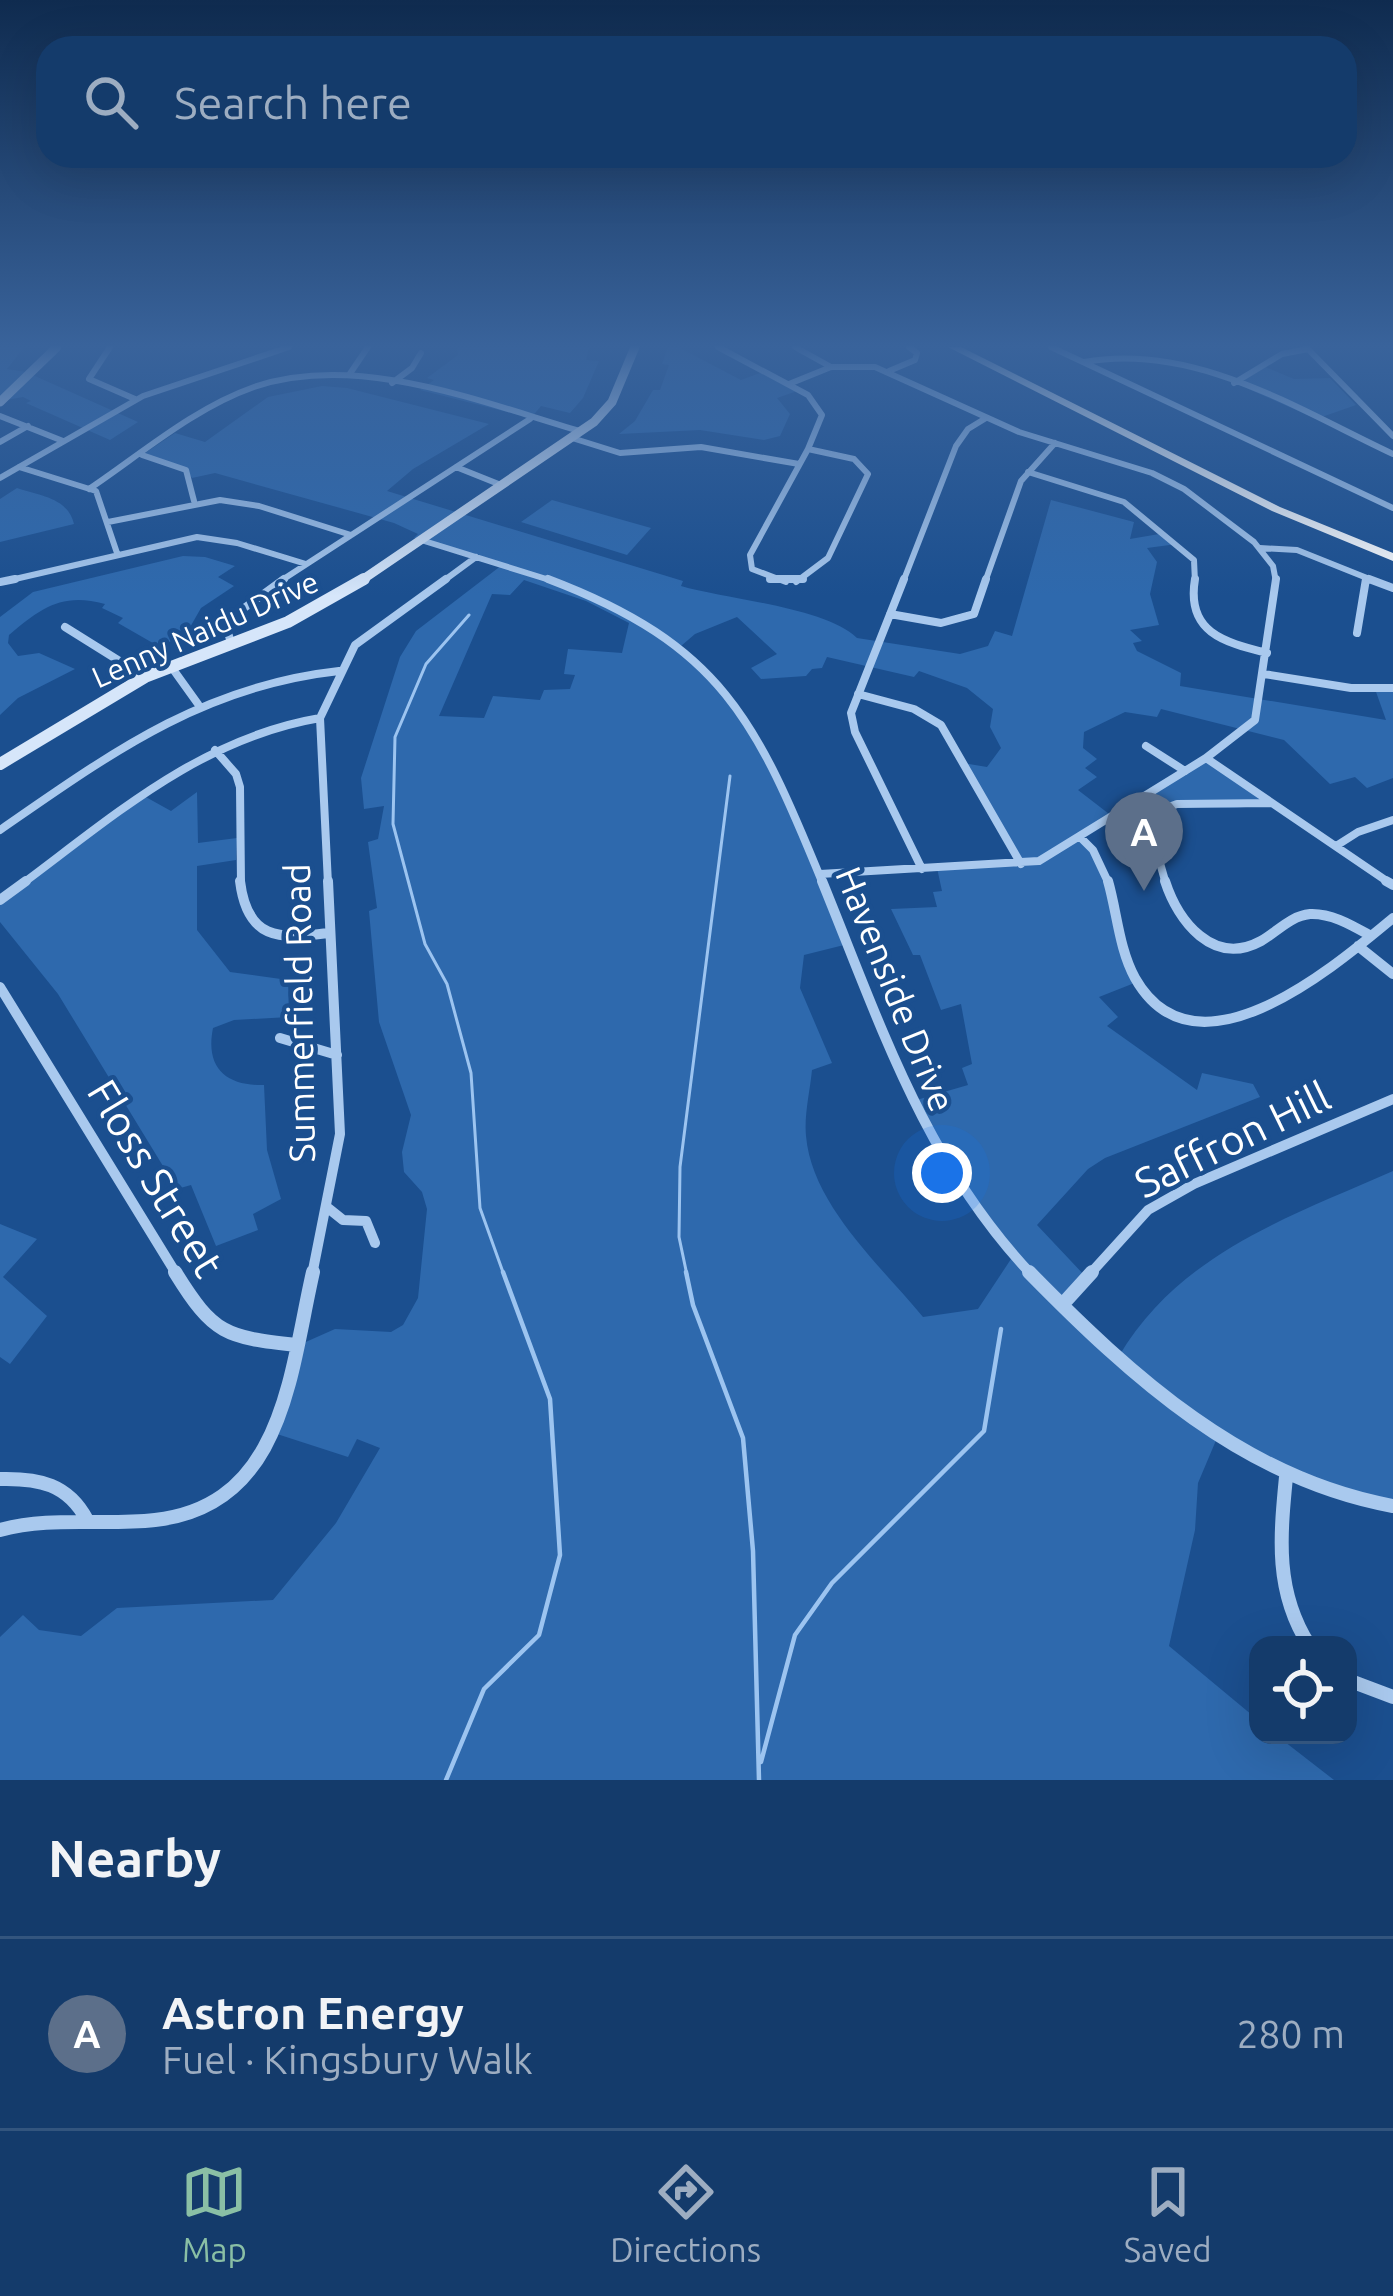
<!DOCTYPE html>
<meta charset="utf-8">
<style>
:root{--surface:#143b6b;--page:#214673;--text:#f1f3f6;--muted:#9dadc1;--line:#33557e;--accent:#8abfa5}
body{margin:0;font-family:Ubuntu,sans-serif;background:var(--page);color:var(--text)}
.controls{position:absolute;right:36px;bottom:36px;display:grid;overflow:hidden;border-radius:24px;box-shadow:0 12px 48px #0002}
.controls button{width:108px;height:108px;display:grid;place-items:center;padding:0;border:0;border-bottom:3px solid var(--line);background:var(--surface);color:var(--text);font:60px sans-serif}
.you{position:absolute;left:942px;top:1173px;width:42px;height:42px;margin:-30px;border:9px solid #fff;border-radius:50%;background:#1a73e8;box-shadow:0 0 0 18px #1a73e833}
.badge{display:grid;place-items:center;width:78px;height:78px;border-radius:50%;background:var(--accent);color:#fff;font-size:39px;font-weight:700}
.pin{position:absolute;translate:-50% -99px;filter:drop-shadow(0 3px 6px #0008)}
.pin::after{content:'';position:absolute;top:63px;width:42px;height:36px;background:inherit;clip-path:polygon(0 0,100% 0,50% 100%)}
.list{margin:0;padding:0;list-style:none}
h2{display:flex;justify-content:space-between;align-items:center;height:156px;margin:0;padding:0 48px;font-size:51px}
h2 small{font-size:39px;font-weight:400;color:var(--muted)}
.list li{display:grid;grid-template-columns:78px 1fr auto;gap:36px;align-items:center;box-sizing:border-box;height:192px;padding:0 48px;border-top:3px solid var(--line)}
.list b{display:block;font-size:45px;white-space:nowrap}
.list p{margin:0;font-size:39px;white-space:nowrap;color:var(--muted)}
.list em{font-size:39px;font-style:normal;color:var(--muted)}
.icon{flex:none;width:66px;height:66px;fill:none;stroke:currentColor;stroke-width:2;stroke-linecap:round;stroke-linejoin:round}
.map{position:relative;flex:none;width:1393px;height:1780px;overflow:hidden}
.search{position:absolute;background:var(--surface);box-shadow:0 12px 48px #0002;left:36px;right:36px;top:36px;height:132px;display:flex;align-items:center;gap:30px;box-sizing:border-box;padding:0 42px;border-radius:36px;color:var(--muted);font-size:45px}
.sheet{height:348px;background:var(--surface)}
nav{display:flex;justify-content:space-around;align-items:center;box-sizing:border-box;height:168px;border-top:3px solid var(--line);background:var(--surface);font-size:33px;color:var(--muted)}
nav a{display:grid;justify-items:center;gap:6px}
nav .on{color:var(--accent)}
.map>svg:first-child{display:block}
.green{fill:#2e69ad;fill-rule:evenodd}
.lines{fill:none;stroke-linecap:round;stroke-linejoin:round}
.stream-far1{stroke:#9cc4f0;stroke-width:3}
.stream{stroke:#9cc4f0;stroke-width:4.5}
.street-far3{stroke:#a9c9ee;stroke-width:6}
.street-far2{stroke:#a9c9ee;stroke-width:8}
.street-far1{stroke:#a9c9ee;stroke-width:10}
.street{stroke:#a9c9ee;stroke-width:14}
.secondary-far1{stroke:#d6e6fa;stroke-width:9}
.secondary{stroke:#d6e6fa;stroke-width:12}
.highway{fill:#fff;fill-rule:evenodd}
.labels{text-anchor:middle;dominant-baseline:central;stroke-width:9;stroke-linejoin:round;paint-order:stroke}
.far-street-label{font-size:30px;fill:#fff;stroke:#1b4f8f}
.street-label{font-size:36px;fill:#fff;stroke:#1b4f8f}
.near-street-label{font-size:42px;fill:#fff;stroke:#1b4f8f}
</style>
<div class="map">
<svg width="1393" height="1780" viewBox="0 0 1393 1780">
<rect width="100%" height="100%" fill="#1b4f8f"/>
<path class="green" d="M0 347H24L7 369 26 372 138 422 110 440 26 403 31 401 23 397 0 401Z
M457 347 589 348 586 360 599 361 583 398 570 413 541 406 531 418 420 390 434 380 427 378 458 355Z
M668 347H678L741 380 765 371 800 390 777 398 790 414 780 436 764 440 700 430 619 434 635 421 653 390H660L669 365 662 364Z
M1263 366 1294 379 1330 378 1356 405 1316 419 1235 383Z
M322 386 347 388 489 424 413 469 387 491 683 581 681 586C725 599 825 607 857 638L960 654 988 646 995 631 1012 636 1051 500 1134 522 1130 539 1165 533 1177 544 1147 548 1157 562 1150 594 1159 625 1130 630 1142 641 1133 643 1137 651 1181 673 1180 686 1386 720 1375 689 1393 688V778L1367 788 1355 777 1330 784 1284 740 1161 709 1157 717 1125 712 1084 732 1083 748 1097 759 1085 768 1097 777 1078 790 1113 817 1207 758 1271 802C1237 814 1196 802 1160 810L1151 828 1115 823 1113 818 1081 837 1097 853 1137 982 1099 997 1118 1017 1107 1026 1197 1090 1202 1073 1253 1084 1260 1097 1105 1158 1088 1169 1037 1225 1086 1277 1062 1304 1119 1356C1180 1253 1289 1217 1393 1171V1506L1366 1503 1217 1438 1198 1483 1195 1530 1169 1646 1258 1720V1735H1276L1334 1780H0V1637L23 1615 39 1630 81 1636 117 1608 273 1600 336 1523 380 1448 357 1439 348 1457 277 1434 299 1345 335 1329 391 1332 403 1325 418 1298 427 1209 422 1192 404 1172 402 1152 411 1115 379 1022 369 911 377 908 368 842 378 839 384 806 364 809 361 778 400 657 416 631 502 565 414 538 418 534 394 523 215 473 192 478 186 470 142 455 175 433 205 442 268 397ZM524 580 586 601 629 623 622 653 568 649 564 674 575 675 570 689 544 690 540 700 493 696 484 718 439 716 492 594 510 595ZM737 617 777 654 751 668 761 679 806 676 812 669 822 668 827 657 914 677 919 671 967 688 993 709 990 727 1001 748 987 767 963 763 1020 864 937 868 942 891 933 892 937 907 891 909 913 955H920L941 1010 961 1004 972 1064 962 1068 968 1085 913 1101 1013 1256 978 1309 923 1317C881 1266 812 1205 806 1136 804 1115 810 1091 812 1070L832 1063 800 988 804 955 848 944C803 832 773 729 681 646L695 634Z
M17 488C41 496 68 498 74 524L0 542V499Z
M552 500 651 528 627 555 521 522Z
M183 556 205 557 235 566 218 577 234 586 201 608 185 636 158 646 118 623 123 618 102 608 105 604C62 592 41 608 9 635L8 643 18 656 39 653 75 669 18 698 0 715V617L33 592Z
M197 792 198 843 237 838 236 860 197 866V930L230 972 288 980 289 1017 234 1020 213 1028C205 1068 226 1086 264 1085L267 1150 281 1199 253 1214 258 1230 216 1246 191 1185 177 1189 58 994 0 922V900L144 796 171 811Z
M0 1224 37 1239 3 1277 47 1316 10 1364 0 1357Z"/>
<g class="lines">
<path class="stream-far1" d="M469 615 426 664 395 737 393 824 425 944 447 984 471 1073 480 1208 504 1275
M687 1275 679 1237 680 1167 730 776"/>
<path class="stream" d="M686 1272 693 1305 743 1438 753 1551 759 1780
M761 1762 795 1635 832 1583 984 1431 1001 1329
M446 1780 484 1689 539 1635 560 1555 550 1399 503 1272"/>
<path class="street-far3" d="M110 347 89 379 135 399
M718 347 808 395 822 415 808 449
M795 347 831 367
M1051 347 1393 508
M1306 347 1393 436
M1084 362C1194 342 1297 409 1393 454
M889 371 915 360 917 353 909 347
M349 375 368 347
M392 383 412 368 421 353
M1234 383 1282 354 1308 349
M789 384 831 367H875L1019 432 1152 473 1184 489 1254 542 1273 566 1276 582
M0 416 63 441
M572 438 620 453 701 447 799 464
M0 442 28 426
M142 455 186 470 194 501
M19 467 96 491 117 553
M456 467 501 485
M1028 472 1124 502 1194 560 1195 582
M0 478 143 396 289 347
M89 489C141 454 194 408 254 387 358 352 480 402 580 431
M108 522 220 500 259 506 351 535
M421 540 556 582
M1260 548 1297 550 1377 582
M2 582 197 537 237 543 306 564
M279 582 530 419
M442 582 476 557
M786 582 752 569 750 555 808 449
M796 582 828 558 868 474 854 459 808 449
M903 582 956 446 968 429 986 418
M985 582 1021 481 1055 443"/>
<path class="street-far2" d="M548 579C722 645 756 720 823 884
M770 579H803
M904 579 851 713 855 732 922 869
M1195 579C1186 632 1223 642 1267 653
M1369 579 1393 588
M0 582 15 579
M890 614 941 623 974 614 986 579
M65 627 145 677
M1357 633 1366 579
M231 643 225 622 284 579
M170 665 198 704
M1264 674 1351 688H1393
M858 694 914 709 941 725 1021 864
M1146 746 1185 771
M215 750 236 774 240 787 241 884
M1206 758 1391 884
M0 830C110 754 202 686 339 671
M1080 837 1093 850 1109 884
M1336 846 1358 832 1393 820
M820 874 1039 861 1206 758 1255 720 1276 579
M22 884C116 814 202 738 320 718
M328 884 320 718 355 645 446 579
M1166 884 1152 835 1155 812 1177 804 1271 803"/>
<path class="street-far1" d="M240 881C247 939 278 940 328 933
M822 881C880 1023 924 1161 1032 1275
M1108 881C1117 912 1119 949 1135 978 1196 1086 1335 966 1393 918
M1165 881C1178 921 1213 967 1261 941 1277 932 1290 916 1310 914 1332 913 1353 926 1371 936
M1386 881 1393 885
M0 900 26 881
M1358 946 1393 974
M0 987 177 1275
M280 1038 337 1055
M328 1208 343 1220 366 1221 375 1243
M312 1275 340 1134 328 881
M1089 1275 1148 1210 1194 1184 1393 1099"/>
<path class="street" d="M175 1272C214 1335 225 1337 297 1345
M1029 1272C1132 1377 1244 1479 1393 1506
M1062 1305 1092 1272
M1286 1477C1280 1538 1275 1592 1309 1645
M0 1479C39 1478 68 1484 87 1520
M0 1530C51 1516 102 1526 155 1520 284 1506 290 1372 313 1272
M1348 1680 1393 1697"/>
<path class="secondary-far1" d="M0 402 57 347
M359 582 594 422 612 402 635 347"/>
<path class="secondary" d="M0 764 145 677 288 622 364 579"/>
<path class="highway" d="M948 347H961L1280 507 1393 553V561L1272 511Z"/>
</g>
<linearGradient id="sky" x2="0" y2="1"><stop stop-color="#0f2b4f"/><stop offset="0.58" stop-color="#39639b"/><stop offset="1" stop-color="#39639b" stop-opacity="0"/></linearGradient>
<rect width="1393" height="596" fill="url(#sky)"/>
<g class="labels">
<g class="far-street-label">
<text transform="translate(205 629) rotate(-24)">Lenny Naidu Drive</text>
</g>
<g class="street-label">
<text transform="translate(896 989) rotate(68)">Havenside Drive</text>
<text transform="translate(299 1013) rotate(-91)">Summerfield Road</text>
</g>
<g class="near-street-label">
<text transform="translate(1232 1139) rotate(-26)">Saffron Hill</text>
<text transform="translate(156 1178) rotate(59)">Floss Street</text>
</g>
</g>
</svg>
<div class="controls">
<button><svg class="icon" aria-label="locate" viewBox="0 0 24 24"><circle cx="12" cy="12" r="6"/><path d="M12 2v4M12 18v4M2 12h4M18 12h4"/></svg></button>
</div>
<div class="you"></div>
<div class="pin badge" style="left:1144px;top:891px;background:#5c6f8a">A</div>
<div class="search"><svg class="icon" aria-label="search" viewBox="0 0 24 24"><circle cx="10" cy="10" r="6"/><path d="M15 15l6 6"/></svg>Search here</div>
</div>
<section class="sheet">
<h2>Nearby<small></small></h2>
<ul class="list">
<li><span class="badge" style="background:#5c6f8a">A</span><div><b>Astron Energy</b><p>Fuel · Kingsbury Walk</p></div><em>280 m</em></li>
</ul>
</section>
<nav>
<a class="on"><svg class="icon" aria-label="map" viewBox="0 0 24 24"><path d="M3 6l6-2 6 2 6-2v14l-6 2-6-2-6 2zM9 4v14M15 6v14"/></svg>Map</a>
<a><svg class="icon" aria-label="directions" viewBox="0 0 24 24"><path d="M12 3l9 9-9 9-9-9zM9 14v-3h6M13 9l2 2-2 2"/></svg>Directions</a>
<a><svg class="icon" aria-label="saved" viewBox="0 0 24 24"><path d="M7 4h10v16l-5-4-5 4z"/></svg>Saved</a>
</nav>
